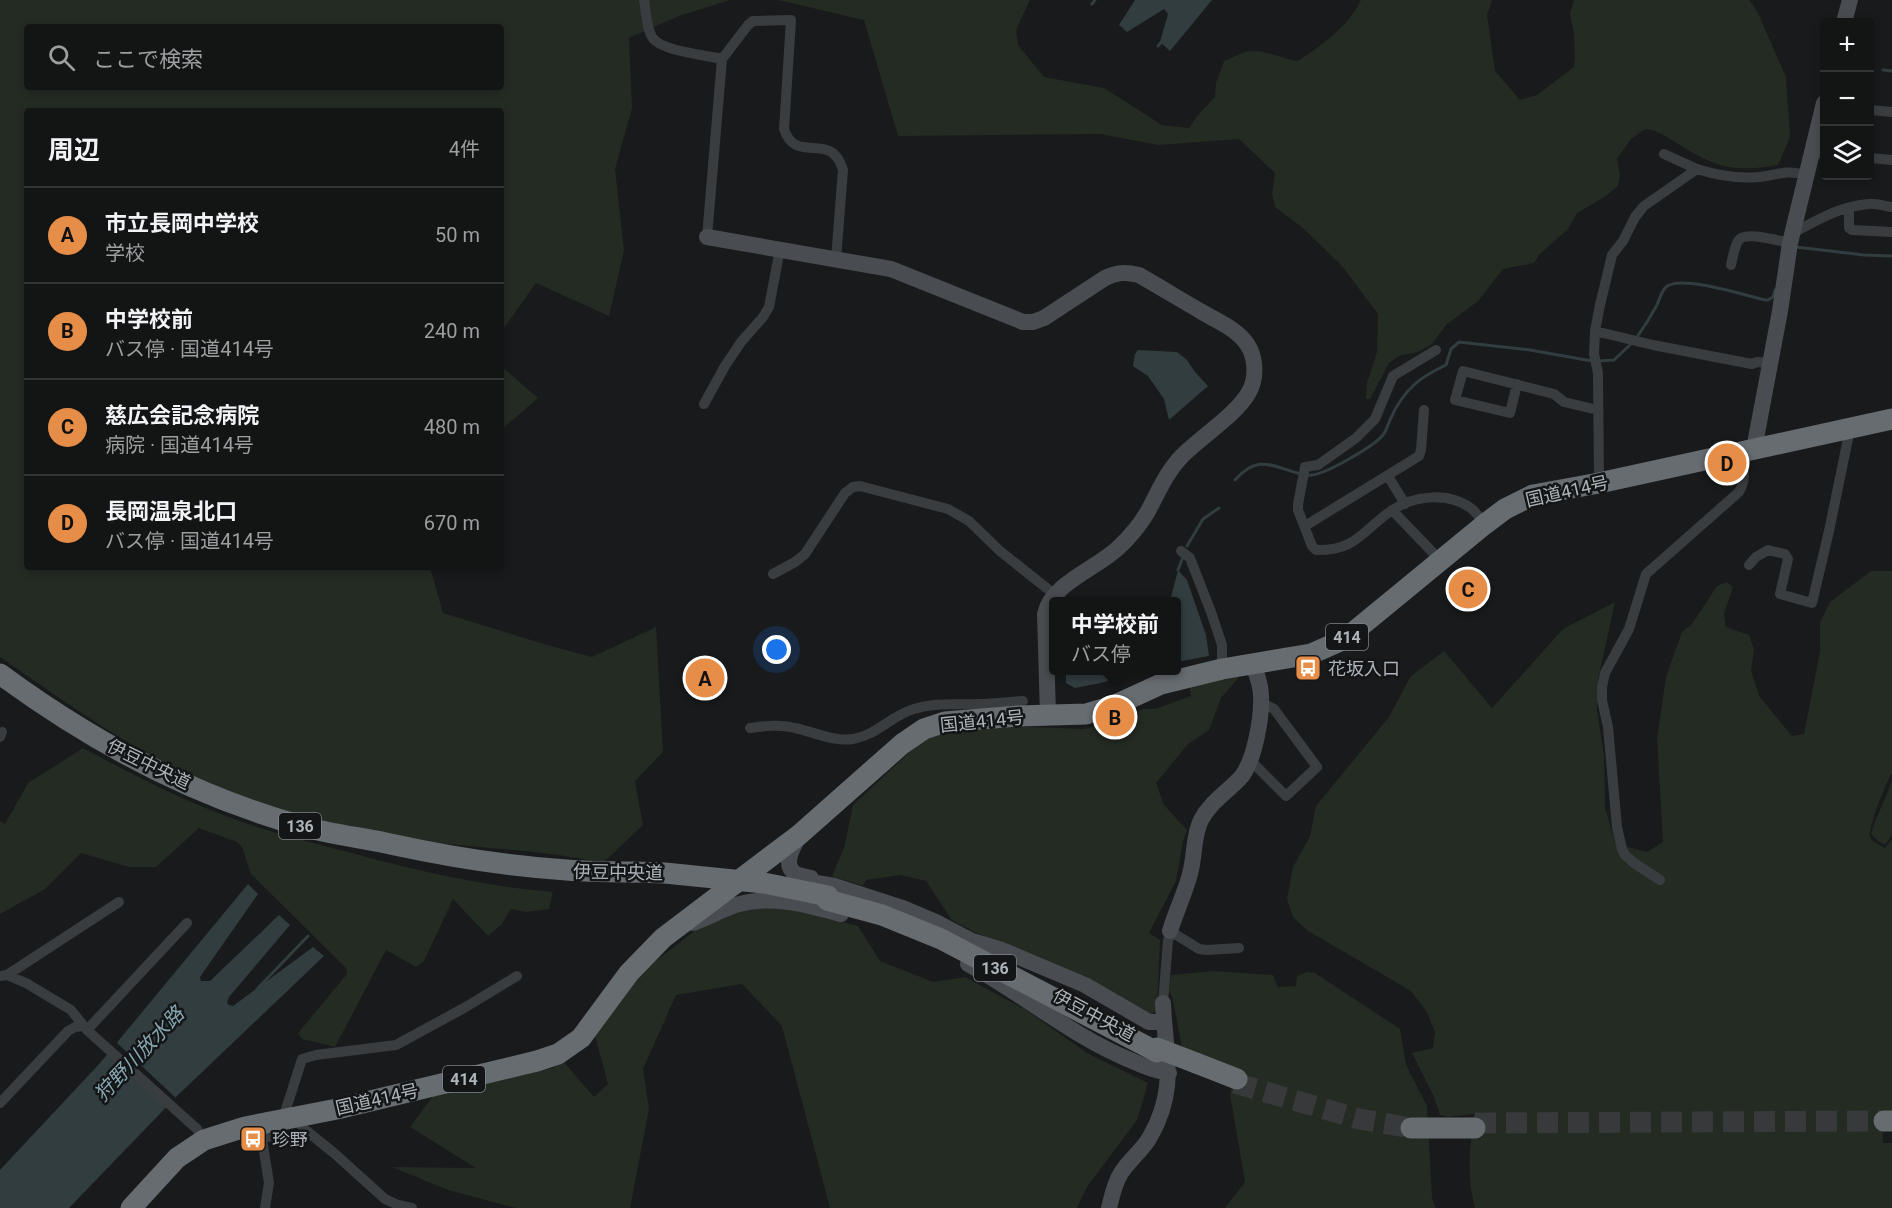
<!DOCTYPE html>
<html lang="ja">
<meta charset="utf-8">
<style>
:root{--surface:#131414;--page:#202122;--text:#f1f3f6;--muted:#9d9ea0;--line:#323334;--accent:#e68d47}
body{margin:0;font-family:Roboto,"Noto Sans JP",sans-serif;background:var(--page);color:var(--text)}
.controls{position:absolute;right:18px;top:18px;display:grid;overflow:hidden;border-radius:6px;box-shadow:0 3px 9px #0003}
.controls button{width:54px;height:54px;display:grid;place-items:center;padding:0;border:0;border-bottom:2px solid var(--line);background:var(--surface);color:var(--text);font:30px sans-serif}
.you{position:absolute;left:777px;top:650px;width:21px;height:21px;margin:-15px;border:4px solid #fff;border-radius:50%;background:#1a73e8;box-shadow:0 0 0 9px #1a73e833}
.badge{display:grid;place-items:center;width:39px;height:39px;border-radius:50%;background:var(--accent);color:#111;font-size:20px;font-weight:700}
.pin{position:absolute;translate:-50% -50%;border:3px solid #fff;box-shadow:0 2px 6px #0006}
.popup{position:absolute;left:1049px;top:597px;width:132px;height:78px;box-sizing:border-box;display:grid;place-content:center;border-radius:6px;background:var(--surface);filter:drop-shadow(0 2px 4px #0005);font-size:20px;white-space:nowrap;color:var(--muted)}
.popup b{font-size:22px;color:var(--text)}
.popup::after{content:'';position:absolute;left:50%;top:100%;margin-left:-12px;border:12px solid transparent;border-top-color:var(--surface)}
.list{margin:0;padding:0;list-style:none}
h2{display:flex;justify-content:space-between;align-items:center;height:78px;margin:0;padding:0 24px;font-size:26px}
h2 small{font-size:20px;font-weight:400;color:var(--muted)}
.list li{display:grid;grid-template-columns:39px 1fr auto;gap:18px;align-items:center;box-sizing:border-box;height:96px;padding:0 24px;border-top:2px solid var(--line)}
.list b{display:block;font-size:22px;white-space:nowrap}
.list p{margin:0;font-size:20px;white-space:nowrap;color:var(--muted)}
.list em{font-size:20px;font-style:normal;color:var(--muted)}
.icon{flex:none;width:33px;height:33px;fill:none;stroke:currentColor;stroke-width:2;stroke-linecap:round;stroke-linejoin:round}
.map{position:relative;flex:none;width:1892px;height:1208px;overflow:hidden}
.search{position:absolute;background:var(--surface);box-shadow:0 3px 9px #0003;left:24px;top:24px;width:480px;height:66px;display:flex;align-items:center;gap:15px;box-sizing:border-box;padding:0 21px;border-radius:6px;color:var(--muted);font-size:22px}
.panel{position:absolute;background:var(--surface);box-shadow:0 3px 9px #0003;left:24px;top:108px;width:480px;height:462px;border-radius:6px}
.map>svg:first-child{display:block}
.green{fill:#242b23;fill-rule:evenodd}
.water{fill:#323d40}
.pier{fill:#191a1b}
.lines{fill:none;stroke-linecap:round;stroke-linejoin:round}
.stream{stroke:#323d40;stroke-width:3}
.highway-tunnel{stroke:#37393b;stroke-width:21;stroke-dasharray:21 10;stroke-linecap:butt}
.street{stroke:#3a3d40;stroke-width:10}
.secondary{stroke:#494c50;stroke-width:16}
.highway{stroke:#676c71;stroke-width:21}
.highway-bridge{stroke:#676c71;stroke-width:21}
.labels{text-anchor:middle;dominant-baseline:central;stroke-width:5;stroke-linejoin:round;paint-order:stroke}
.shield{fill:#141516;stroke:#7f8489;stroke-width:1.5}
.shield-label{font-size:16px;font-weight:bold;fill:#adb4ba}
.street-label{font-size:18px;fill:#adb4ba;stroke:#141516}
.poi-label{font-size:18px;fill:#adb4ba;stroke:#141516;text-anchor:start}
.water-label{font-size:20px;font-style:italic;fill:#86a7b2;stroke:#141516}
</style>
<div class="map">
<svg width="1892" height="1208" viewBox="0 0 1892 1208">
<rect width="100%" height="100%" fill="#191a1b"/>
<path class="green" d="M0 0H730L679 16 629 38 632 108 615 169 624 250 609 316 536 283 501 332V111H27V567H430L443 613 544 644 592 657 656 627 663 752 635 781 643 825 603 863C537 848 468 849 401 838 333 826 268 808 205 781 191 775 177 770 164 763 106 732 54 694 0 657ZM27 27H501V87H27Z
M778 0H1030L1016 30 1018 45 1044 77 1104 88 1162 125 1189 128 1198 115 1215 97 1216 83 1224 61C1232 58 1242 52 1251 51 1267 50 1283 59 1298 61 1322 45 1348 27 1361 0H1492L1487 15 1495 71 1520 100 1537 95 1574 67 1575 58 1574 34 1570 13 1574 0H1749L1757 11 1786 77 1790 137 1778 165C1737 172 1719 169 1683 147 1671 140 1659 130 1645 129L1630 140 1617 159 1620 175 1618 186 1606 196 1577 213 1568 229 1539 255 1534 263 1503 269 1478 301 1446 325 1432 344 1418 352 1399 356 1389 363 1370 399H1366L1367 383 1377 352 1378 314 1342 266 1303 228 1275 207 1272 193 1275 173 1239 139 1158 145 1101 134 898 136 864 20Z
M501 366 538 398 501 430Z
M1871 571H1892V773C1887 780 1867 830 1870 837 1872 842 1880 845 1885 848L1892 839V1115L1882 1116 1883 1143H1892V1208H1475C1466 1173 1470 1149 1474 1114L1448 1117 1440 1115 1434 1097 1412 1053 1433 1048 1435 1032 1427 1012 1411 991 1308 931 1293 917 1287 899 1293 867 1310 836 1316 806 1389 717 1411 676 1444 651 1492 708 1563 629 1615 602 1598 679 1597 709 1604 756 1605 808 1616 844 1647 852 1663 842 1657 739 1666 677 1682 632 1692 624 1717 586 1727 582 1733 587 1724 614 1726 627 1749 635 1754 650 1751 670 1759 696 1792 736 1804 734 1820 651V622L1830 602Z
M1230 675 1239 677 1221 698 1209 730 1188 744 1156 783 1164 805 1187 830 1183 841 1176 881 1149 933 1160 940 1157 1010 1152 1014 1072 974 974 932 952 920 926 881 901 875 866 880 863 886 832 876 844 848 853 805 913 749 928 739 946 731 1004 726 1084 729 1104 724 1143 709H1155L1191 696 1189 684Z
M83 748C130 773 177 798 226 816 265 831 305 841 344 851 413 870 482 886 553 892L549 909 527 912 511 909 501 925 488 936 453 899 424 961 416 967 386 950 335 1047 302 1039 298 1033 347 974 346 968 251 874 242 847 237 842 199 828 156 867H129L81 853 45 889 0 914V821L5 824 28 783Z
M1892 780V835L1885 845 1878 841 1871 834C1876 816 1886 799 1892 780Z
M756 907C792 908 824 917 858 926L880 961 933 982 965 977 1026 1010 1087 1053 1148 1083 1137 1120 1087 1187 1077 1208H830L782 1026 742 984 676 995 643 1069 649 1109 630 1208H516L448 1190 392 1167 476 1168 410 1127 433 1096 553 1068 563 1061 594 1097 608 1084 595 1036 643 971 697 929 713 921Z
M1214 971 1273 975 1278 987 1296 986 1297 976 1307 972 1315 973 1400 1029 1406 1065 1427 1106 1432 1199 1436 1208H1225L1245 1182 1230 1094 1235 1072 1182 1048 1173 1000 1169 991 1171 975Z"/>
<path class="water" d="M1135 0H1212L1170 51 1160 42 1168 14 1164 9 1127 32 1119 25Z
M1138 350 1177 352 1187 360 1195 372 1208 386 1169 420 1164 399 1148 376 1133 366 1135 354Z
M1178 570 1187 580 1206 635 1209 656 1177 662 1176 602 1166 601 1171 597Z
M1066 671V670L1138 671 1124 673 1105 682 1075 688 1066 683Z
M248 884 258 894 200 977 201 981H210L279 915 290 925 229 997 227 1003 229 1005 233 1006 313 947 324 956 178 1095 69 1208H0V1170L100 1063Z"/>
<path class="pier" d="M115 1041 177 1099 168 1109 106 1051Z"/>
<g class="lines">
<path class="stream" d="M1092 4 1095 0
M1158 46 1163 40
M1883 70 1892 71
M1796 247 1864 255 1892 256
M1637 337C1644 327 1651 316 1657 305 1659 300 1661 293 1665 288 1677 273 1747 296 1765 300H1768L1773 297 1775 290
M1599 361 1614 360 1633 342
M1307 475C1321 478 1374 446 1383 435 1387 430 1388 423 1391 418 1396 406 1405 393 1415 384 1423 376 1436 370 1446 365L1451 349 1459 342 1530 350 1592 361
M1235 480C1258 454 1271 466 1301 474
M1187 546 1203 519 1219 508
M1178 570 1183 557
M257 989 308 936"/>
<path class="highway-tunnel" d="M1235 1083 1359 1119 1411 1128
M1475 1123 1884 1121"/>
<path class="street" d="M644 0C646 11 646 27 652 37 660 51 706 55 722 59
M1870 110 1892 112
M1812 152 1824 154
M1664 154 1697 169
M1870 158 1892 160
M1849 208V228L1852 230 1892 232
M1793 233C1819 219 1838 207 1868 204 1876 203 1884 206 1892 207
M707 237 722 59 748 25 753 21 791 20 784 129C796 166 831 129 843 170L836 259
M1731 265C1733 257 1734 248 1738 241 1744 230 1779 241 1790 243
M1595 331 1653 345 1752 364 1757 362 1769 363
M1436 350 1393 376 1375 419 1356 438 1318 465 1305 467 1298 504V510L1312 546 1316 550C1356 551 1362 531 1391 511 1414 495 1450 491 1473 510 1477 514 1481 519 1485 524
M1517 384 1510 413 1455 400 1463 371 1554 394 1564 402 1598 410
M704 404 725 366 741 342 763 317 769 307 780 249
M1388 476 1405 504
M1599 483 1598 373 1594 354 1595 331 1600 305 1612 255 1623 241 1635 217 1644 206 1697 169C1716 175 1738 179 1759 177 1780 175 1783 169 1807 175
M1392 510 1440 560
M1305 526 1419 456 1421 450 1424 410
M1181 551 1190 558 1211 612 1222 645V669
M1749 565 1756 557 1768 550 1785 554 1788 559 1780 594 1812 603 1829 531 1850 429
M773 574 795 562 805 554 845 493 853 487 860 486 948 509 969 521 1000 551 1054 594
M750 728C766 726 779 724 795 728 814 732 834 742 853 739 877 735 892 715 914 709 935 702 956 705 978 704 993 704 1008 702 1023 701
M0 737 2 732
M1250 760 1286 796 1317 767 1274 709 1261 702
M1660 880 1634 863 1625 855 1622 849 1617 827 1608 727 1602 700V687L1605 673 1629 629 1646 574 1739 492C1747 479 1743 466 1741 452
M7 975 26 983 71 1010 87 1030 197 1129 204 1140
M0 976 7 975 119 902
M1163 1003 1168 941 1170 931 1199 949 1207 950 1239 948
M87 1030 187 923
M0 1103 68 1031 75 1027 83 1026
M296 1117 303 1128 334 1153 385 1199 398 1205 412 1208
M265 1208 269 1183 262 1139 271 1136 279 1131 302 1059 316 1055 396 1045 464 1008 517 976"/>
<path class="secondary" d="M1844 22 1850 0
M707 237 891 269 1023 322H1033L1044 318 1105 278C1117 272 1126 272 1139 275 1160 287 1181 300 1202 312 1217 321 1237 329 1247 344 1256 357 1257 378 1249 392 1238 413 1201 437 1183 455 1166 472 1158 493 1147 513 1139 526 1129 538 1118 548 1096 569 1052 583 1045 614L1048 715
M1754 449 1780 311 1790 243 1824 103
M799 836C794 846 781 865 796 874 799 876 807 877 811 878
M798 880 835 886 903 908 936 922 972 941 1002 950 1085 985 1142 1018 1149 1022H1164
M693 923C707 918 721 910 736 905 770 894 808 905 841 914
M1170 931C1176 911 1185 893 1190 874 1195 856 1193 836 1201 820 1210 802 1229 791 1242 776 1255 758 1262 717 1261 696 1261 685 1257 675 1253 665
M968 964C1023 994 1072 1036 1130 1060 1143 1066 1155 1071 1169 1073
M1109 1208C1112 1196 1114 1184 1121 1173 1129 1160 1142 1151 1150 1137 1178 1088 1165 1055 1163 1003"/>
<path class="highway" d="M0 674C91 741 193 796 302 826 333 835 365 838 395 845 474 862 554 873 634 872
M827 900 882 915 941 939 1157 1052
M1196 1063 1237 1079
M1884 1121H1892
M1411 1128H1475
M131 1208 177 1158 204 1140 245 1127 337 1109 537 1061 558 1054 581 1038 629 973 663 938 799 835 902 744 924 729 945 722 1019 716 1086 714 1113 706 1161 684 1222 669 1311 654 1345 639 1485 524 1505 509 1533 495 1599 483 1892 419"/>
<path class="highway-bridge" d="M634 872 665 873 764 883 828 896
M1157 1048 1196 1063"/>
</g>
<defs>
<symbol id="bus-square" viewBox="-11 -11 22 22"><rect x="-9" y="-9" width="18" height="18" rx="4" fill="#e68d47" stroke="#141516"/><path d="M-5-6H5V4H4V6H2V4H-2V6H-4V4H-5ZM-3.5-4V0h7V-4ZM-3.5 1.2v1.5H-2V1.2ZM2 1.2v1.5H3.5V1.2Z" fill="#fff"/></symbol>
</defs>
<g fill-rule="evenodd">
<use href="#bus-square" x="1293" y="653" width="30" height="30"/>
<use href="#bus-square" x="238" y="1124" width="30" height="30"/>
</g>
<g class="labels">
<g class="shield">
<rect x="1326" y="624" width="42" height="26" rx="4.5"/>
<rect x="279" y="813" width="42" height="26" rx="4.5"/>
<rect x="974" y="955" width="42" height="26" rx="4.5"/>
<rect x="443" y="1066" width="42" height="26" rx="4.5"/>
</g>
<g class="shield-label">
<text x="1347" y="637">414</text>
<text x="300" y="826">136</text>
<text x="995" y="968">136</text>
<text x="464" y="1079">414</text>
</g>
<g class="street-label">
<text transform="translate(1567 491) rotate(-13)">国道414号</text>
<text transform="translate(982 721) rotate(-6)">国道414号</text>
<text transform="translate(149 764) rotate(26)">伊豆中央道</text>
<text transform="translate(618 872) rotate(1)">伊豆中央道</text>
<text transform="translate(1094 1015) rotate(28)">伊豆中央道</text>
<text transform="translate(377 1099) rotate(-13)">国道414号</text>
</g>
<g class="poi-label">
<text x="1328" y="668">花坂入口</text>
<text x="272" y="1139">珍野</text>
</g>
<g class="water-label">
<text transform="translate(139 1054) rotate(-47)">狩野川放水路</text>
</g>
</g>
</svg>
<div class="controls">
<button>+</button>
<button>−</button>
<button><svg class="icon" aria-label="layers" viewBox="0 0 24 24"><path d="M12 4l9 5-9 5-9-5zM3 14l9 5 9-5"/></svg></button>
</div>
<div class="you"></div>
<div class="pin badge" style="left:705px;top:678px">A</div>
<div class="pin badge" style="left:1115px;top:717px">B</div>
<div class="popup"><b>中学校前</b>バス停</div>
<div class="pin badge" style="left:1468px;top:589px">C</div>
<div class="pin badge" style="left:1727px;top:463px">D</div>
<div class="search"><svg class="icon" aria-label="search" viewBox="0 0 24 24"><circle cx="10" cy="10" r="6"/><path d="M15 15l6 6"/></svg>ここで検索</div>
<section class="panel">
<h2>周辺<small>4件</small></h2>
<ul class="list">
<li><span class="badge">A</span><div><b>市立長岡中学校</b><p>学校</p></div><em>50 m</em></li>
<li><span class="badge">B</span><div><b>中学校前</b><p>バス停 · 国道414号</p></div><em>240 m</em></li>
<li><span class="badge">C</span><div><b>慈広会記念病院</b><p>病院 · 国道414号</p></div><em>480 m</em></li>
<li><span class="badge">D</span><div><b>長岡温泉北口</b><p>バス停 · 国道414号</p></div><em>670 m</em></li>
</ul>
</section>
</div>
